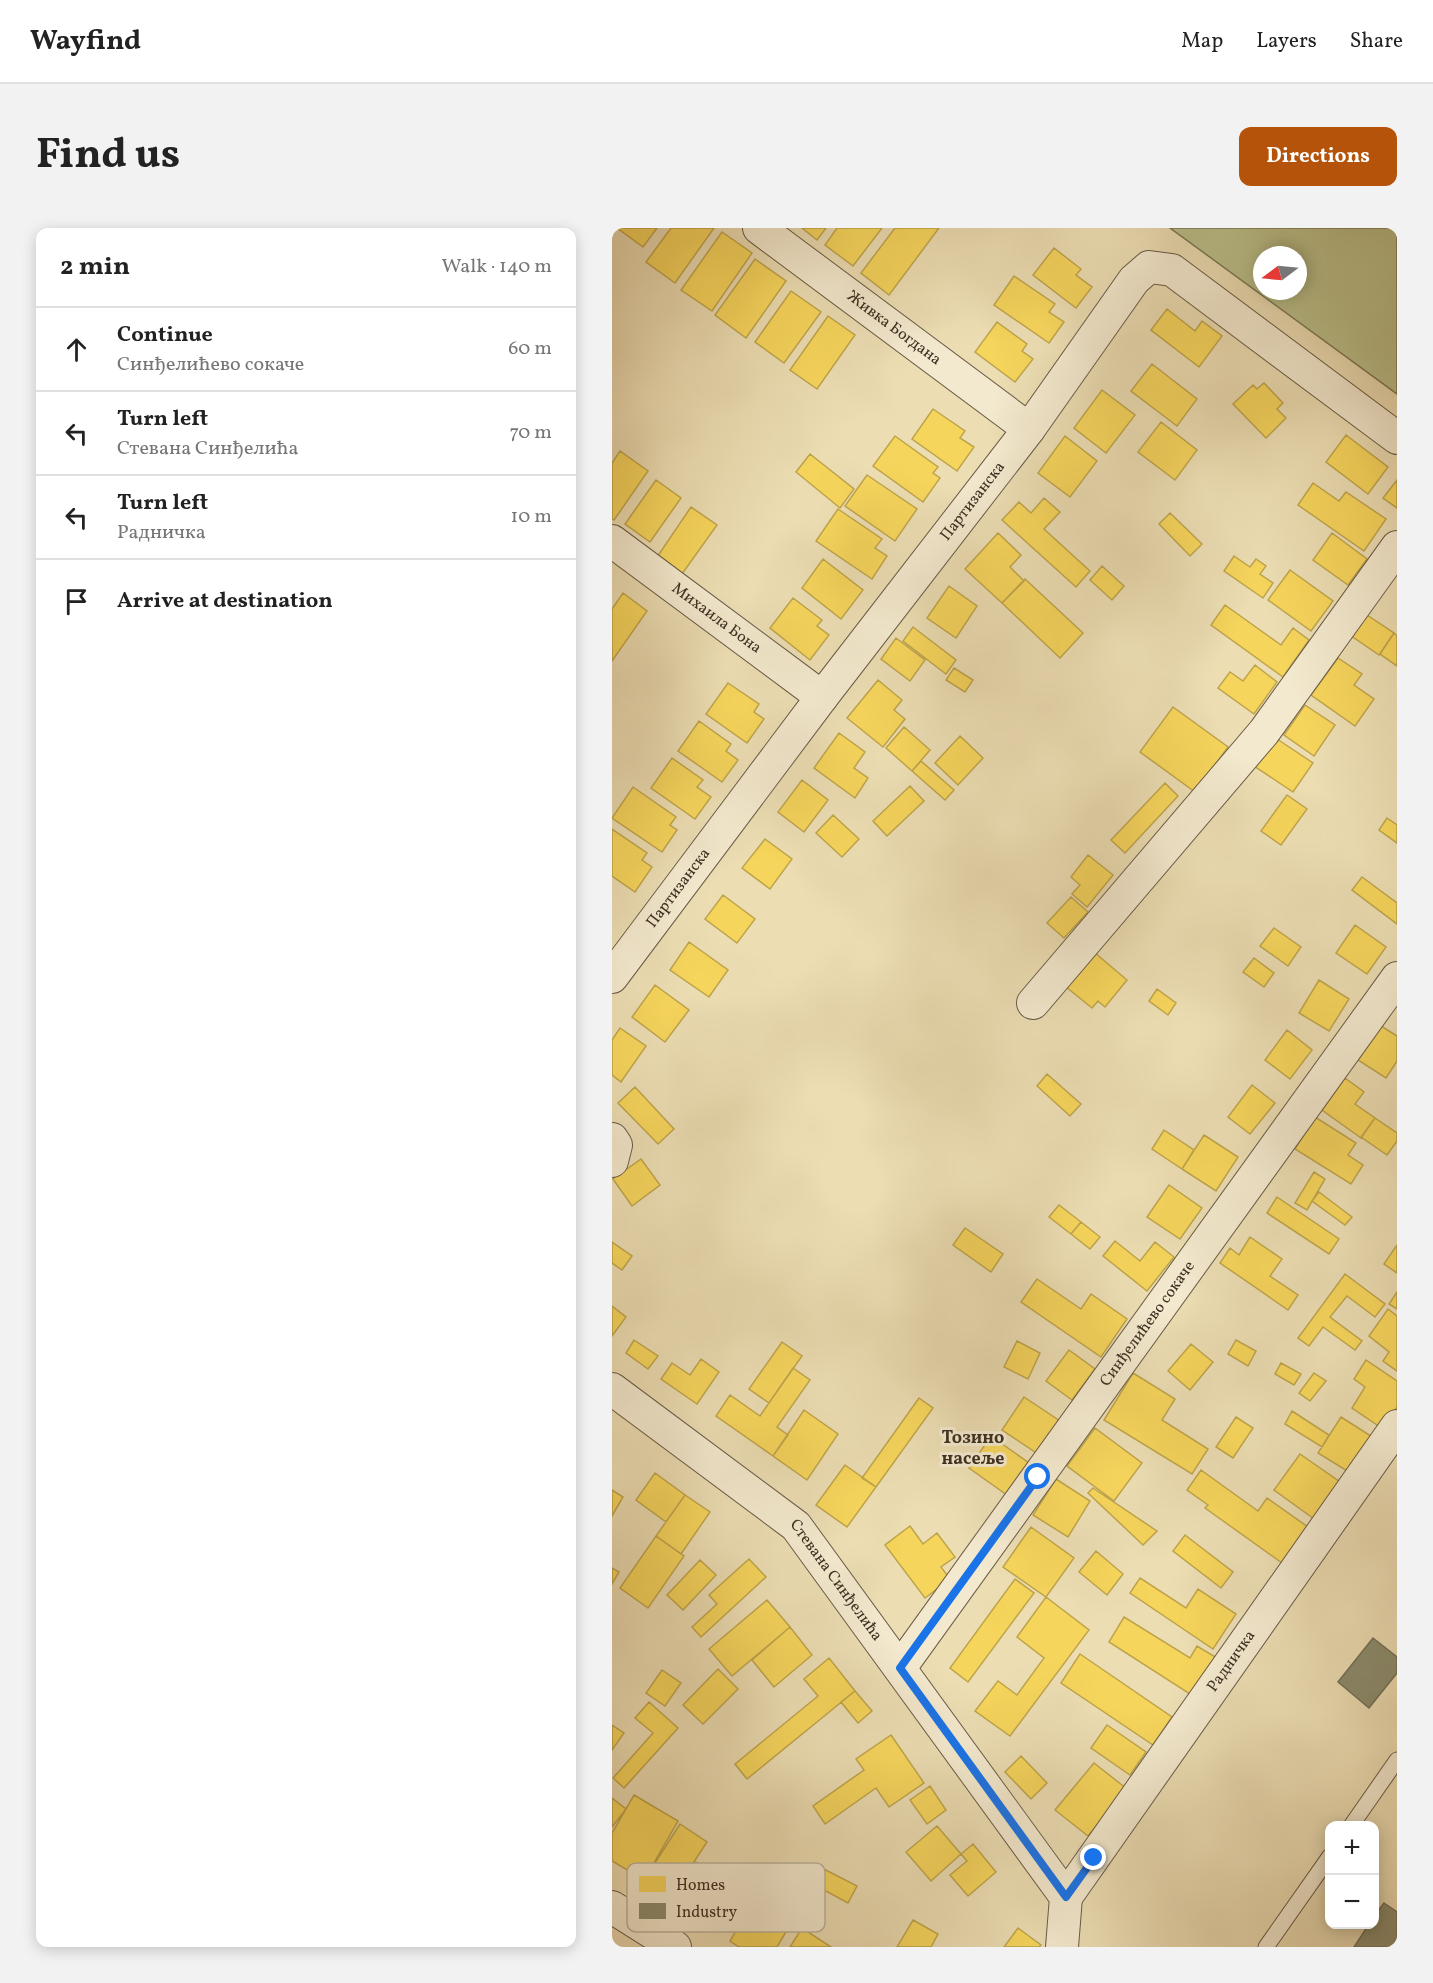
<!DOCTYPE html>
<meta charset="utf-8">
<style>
:root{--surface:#fff;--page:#f2f2f2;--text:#222;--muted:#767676;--line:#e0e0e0;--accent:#b45309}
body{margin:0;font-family:Vollkorn,serif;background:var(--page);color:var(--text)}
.controls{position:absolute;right:18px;bottom:18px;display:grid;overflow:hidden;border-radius:12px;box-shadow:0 3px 15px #0003}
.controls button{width:54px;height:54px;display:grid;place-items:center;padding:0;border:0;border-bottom:2px solid var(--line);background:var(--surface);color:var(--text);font:30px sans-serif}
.compass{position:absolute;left:641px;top:18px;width:54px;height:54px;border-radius:50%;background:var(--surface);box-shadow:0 3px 15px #0003;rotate:254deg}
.stop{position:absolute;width:18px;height:18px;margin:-14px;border:4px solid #1a73e8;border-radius:50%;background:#fff}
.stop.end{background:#1a73e8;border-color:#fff;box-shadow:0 2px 6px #0008}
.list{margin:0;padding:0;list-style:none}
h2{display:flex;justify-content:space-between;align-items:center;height:78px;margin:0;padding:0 24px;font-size:26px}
h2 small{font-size:20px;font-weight:400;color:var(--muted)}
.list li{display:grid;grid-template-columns:39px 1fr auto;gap:18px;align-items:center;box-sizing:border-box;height:84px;padding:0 24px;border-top:2px solid var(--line)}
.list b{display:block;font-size:22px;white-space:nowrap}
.list p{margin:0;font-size:20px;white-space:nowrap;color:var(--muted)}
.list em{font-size:20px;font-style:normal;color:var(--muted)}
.icon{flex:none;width:33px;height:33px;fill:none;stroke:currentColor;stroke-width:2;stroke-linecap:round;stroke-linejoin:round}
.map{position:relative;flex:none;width:785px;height:1719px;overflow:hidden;border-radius:12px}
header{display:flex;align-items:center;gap:36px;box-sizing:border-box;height:84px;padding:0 30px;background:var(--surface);border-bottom:2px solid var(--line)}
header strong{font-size:28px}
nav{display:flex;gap:33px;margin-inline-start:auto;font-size:21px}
.intro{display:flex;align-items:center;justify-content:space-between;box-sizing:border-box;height:144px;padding:0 36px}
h1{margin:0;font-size:42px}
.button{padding:15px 27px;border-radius:12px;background:var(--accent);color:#fff;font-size:21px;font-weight:700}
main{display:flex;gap:36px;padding:0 36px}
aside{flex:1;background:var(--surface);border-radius:12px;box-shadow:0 3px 15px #0003}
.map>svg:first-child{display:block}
.green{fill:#bac08b;stroke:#7c7857;stroke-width:1.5;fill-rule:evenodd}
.homes{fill:#f6d55c;stroke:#bea44b;stroke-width:1.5}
.industry{fill:#8c8c6e;stroke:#747058;stroke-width:1.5}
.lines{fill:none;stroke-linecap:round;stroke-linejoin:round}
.lane-casing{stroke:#695b47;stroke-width:17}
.street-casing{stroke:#695b47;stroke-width:34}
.lane{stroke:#f3e9ce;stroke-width:15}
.street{stroke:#f3e9ce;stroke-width:32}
.route{stroke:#1a73e8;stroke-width:8}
.labels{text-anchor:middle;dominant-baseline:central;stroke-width:6;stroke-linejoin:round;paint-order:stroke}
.street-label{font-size:16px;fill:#3d3023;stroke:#f3e9ce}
.neighbourhood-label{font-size:18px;font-weight:bold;fill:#3d3023;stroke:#f3e9ce}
.key{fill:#f3e9ce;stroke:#bcb29b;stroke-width:1.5}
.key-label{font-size:16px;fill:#3d3023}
</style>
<header>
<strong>Wayfind</strong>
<nav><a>Map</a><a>Layers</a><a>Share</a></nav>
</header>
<div class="intro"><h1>Find us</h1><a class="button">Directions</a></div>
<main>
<aside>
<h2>2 min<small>Walk · 140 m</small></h2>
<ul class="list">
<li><svg class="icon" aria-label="ahead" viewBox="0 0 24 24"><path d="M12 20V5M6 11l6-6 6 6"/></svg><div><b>Continue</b><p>Синђелићево сокаче</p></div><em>60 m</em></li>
<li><svg class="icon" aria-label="left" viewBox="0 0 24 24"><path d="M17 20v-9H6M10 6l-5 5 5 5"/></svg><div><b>Turn left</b><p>Стевана Синђелића</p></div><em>70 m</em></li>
<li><svg class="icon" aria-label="left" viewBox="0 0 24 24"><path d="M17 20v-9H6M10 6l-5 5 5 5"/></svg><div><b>Turn left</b><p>Радничка</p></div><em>10 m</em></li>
<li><svg class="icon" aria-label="arrive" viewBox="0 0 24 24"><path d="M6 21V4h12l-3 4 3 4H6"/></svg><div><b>Arrive at destination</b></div></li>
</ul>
</aside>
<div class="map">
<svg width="785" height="1719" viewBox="0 0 785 1719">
<rect width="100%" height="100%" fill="#ecddb3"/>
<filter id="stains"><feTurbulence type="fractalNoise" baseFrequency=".00333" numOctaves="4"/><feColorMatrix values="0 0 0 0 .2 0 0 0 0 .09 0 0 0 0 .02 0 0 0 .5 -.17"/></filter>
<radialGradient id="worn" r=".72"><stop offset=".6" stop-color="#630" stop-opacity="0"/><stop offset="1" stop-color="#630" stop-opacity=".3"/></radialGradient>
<path class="green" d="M558 0H785V166ZM650 27H686V63H650Z"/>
<path class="homes" d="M5 0H45L31 19Z
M59 0H102L63 55 34 34Z
M190 0H214L205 12Z
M225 0H270L241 38 213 17Z
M283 0H327L277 67 249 45Z
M110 4 140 25 100 83 69 62Z
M442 20 469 41 464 47 480 59 464 80 421 47Z
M143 31 174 53 134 110 103 87Z
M402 48 443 76 437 84 452 94 437 115 382 77Z
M179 63 209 84 172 135 143 114Z
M555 81 583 103 590 93 610 108 587 139 539 102Z
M216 88 243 107 205 161 178 142Z
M385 94 415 116 410 123 421 131 403 154 363 124Z
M540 136 585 171 565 198 519 163Z
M652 155 671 175 665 181 674 190 654 210 621 176 641 157 645 161Z
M490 162 523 187 494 225 462 200Z
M321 181 353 203 348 210 362 219 345 243 300 211Z
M549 194 585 222 563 252 526 224Z
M734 207 776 239 756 266 714 234Z
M283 208 326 239 321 245 328 250 311 274 261 238Z
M453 208 485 233 458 269 426 245Z
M8 223 36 243 2 292 0 291V235Z
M198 226 242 261 228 280 184 244Z
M255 247 305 281 283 313 233 278Z
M44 252 69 270 38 314 13 296Z
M785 252V280L771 270Z
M701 255 727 273 734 264 774 291 752 323 686 277Z
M432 270 448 284 432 301 478 343 464 359 390 292 407 274 419 285Z
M79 279 105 297 70 346 45 329Z
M226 281 270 311 263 320 275 328 260 351 204 313Z
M558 285 590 316 578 328 547 296Z
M386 305 409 327 398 339 412 353 390 375 353 341Z
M720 305 755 331 736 357 701 332Z
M622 328 638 339 644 331 654 338 648 346 661 355 651 370 612 343Z
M211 331 251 362 229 391 190 360Z
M490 338 512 358 500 372 478 352Z
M678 342 721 373 699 403 656 372Z
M413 351 471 405 448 430 390 375Z
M337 358 365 378 344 410 315 390Z
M11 365 35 383 0 433V381Z
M181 370 210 392 205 398 217 407 198 432 158 400Z
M613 377 669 417 681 400 697 412 671 449 599 397Z
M752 385 782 405 767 427 738 407Z
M301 399 344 432 334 446 291 413Z
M782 405 785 408V438L768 426Z
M284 410 313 432 298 453 269 431Z
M726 430 750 446 742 457 762 471 743 498 699 467Z
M643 437 665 454 642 486 606 460 618 444 631 453Z
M342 440 361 452 353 464 334 452Z
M266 452 290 472 282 482 293 491 271 519 235 490Z
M116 455 147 476 142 484 152 491 135 515 94 486Z
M693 477 723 497 702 528 672 507Z
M561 479 616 519 583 564 528 524Z
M87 493 119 516 114 523 126 532 110 554 66 523Z
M292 499 318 522 300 543 274 520Z
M227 505 253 524 242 540 256 550 243 570 202 540Z
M348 508 371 530 346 557 323 535Z
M662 509 701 535 681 564 642 538Z
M60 530 91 552 85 559 99 569 83 591 39 560Z
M309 533 342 562 333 572 300 543Z
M190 552 216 572 192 604 166 584Z
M553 555 566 568 513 625 499 612Z
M298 558 312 573 275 608 261 593Z
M21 559 64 589 58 597 65 602 50 624 0 590Z
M675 567 695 581 669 617 649 603Z
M221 587 247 611 230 629 204 605Z
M775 590 785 597V615L767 602Z
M0 601 35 625 30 632 40 639 23 664 0 648Z
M153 611 180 631 158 661 130 640Z
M476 627 501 647 475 679 460 666 468 657 459 649Z
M750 649 785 675V696L740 662Z
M111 667 143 691 125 715 93 691Z
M459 669 476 684 452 710 435 695Z
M743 697 774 719 755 746 724 725Z
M662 700 689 719 676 738 648 718Z
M77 714 116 742 97 769 58 742Z
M482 724 515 752 493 779 486 773 480 780 454 759Z
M642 730 662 745 652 759 631 744Z
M707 752 737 771 717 803 687 785Z
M43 757 77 782 53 814 20 789Z
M545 761 564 775 556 787 537 773Z
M769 798 785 808V833L774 850 746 832Z
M8 800 34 818 9 854 0 847V812Z
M675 802 700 822 678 851 653 832Z
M435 846 469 876 458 888 425 858Z
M733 850 752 864 743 876 763 890 749 910 710 882Z
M640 857 663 875 638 906 616 889Z
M23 859 62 901 46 916 6 875Z
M703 889 744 915 736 927 751 937 739 956 683 921Z
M763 890 785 905V913L775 927 749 909Z
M552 902 582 922 570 941 540 921Z
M592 907 626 929 604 963 570 941Z
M29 931 48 957 20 978 1 951Z
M702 944 713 951 695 982 683 975Z
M557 957 590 980 568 1011 535 989Z
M707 964 740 989 733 997 700 973Z
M665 969 727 1011 717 1026 655 985Z
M447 977 469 994 459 1006 437 989Z
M469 994 488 1009 478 1021 459 1006Z
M353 1000 391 1026 379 1044 341 1017Z
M638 1009 670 1031 658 1048 686 1067 676 1082 608 1035 618 1020 627 1027Z
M503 1013 528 1033 543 1014 562 1029 535 1063 491 1028Z
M0 1014 20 1028 10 1042 0 1035Z
M785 1017V1045L772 1036Z
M733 1046 773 1076 763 1089 735 1068 718 1089 750 1113 743 1122 711 1099 697 1118 686 1110Z
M425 1051 469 1081 479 1066 515 1091 489 1129 409 1074Z
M785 1064V1081L777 1076Z
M0 1078 14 1089 0 1108Z
M776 1081 785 1088V1143L771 1133 777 1124 757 1108Z
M22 1112 46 1128 36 1141 14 1125Z
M624 1112 644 1123 636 1138 616 1126Z
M405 1113 428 1125 416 1151 392 1139Z
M170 1114 190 1128 157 1175 137 1161Z
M579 1116 601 1134 578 1162 556 1143Z
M457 1122 483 1141 460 1172 434 1153Z
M89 1131 107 1144 85 1176 49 1151 60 1135 78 1147Z
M754 1132 785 1153V1179L771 1201 740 1180 753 1159 742 1151Z
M669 1135 689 1146 682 1157 663 1146Z
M181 1140 198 1152 165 1199 176 1207 161 1228 104 1188 118 1167 148 1188Z
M521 1145 563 1171 550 1192 596 1221 580 1246 492 1192Z
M702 1145 714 1153 698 1173 687 1165Z
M412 1169 448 1193 426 1226 390 1202Z
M307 1170 321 1180 264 1259 250 1250Z
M192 1182 226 1206 195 1252 161 1228Z
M680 1183 717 1207 710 1219 673 1196Z
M624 1189 641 1200 621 1230 604 1219Z
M729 1189 762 1210 740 1246 706 1225Z
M483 1200 530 1235 502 1273 455 1238Z
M379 1208 417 1235 395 1267 357 1240Z
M688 1226 731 1256 705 1293 662 1262Z
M233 1237 264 1259 235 1299 204 1277Z
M589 1242 646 1283 655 1270 696 1299 670 1335 593 1280 596 1277 575 1262Z
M43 1245 73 1267 54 1294 24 1272Z
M444 1251 478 1273 456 1309 421 1287Z
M481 1260 545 1303 531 1317 476 1265Z
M0 1262 11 1269 0 1288Z
M73 1267 98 1284 69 1326 44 1308Z
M298 1298 311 1316 325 1305 343 1329 329 1339 338 1351 313 1370 273 1317Z
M419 1299 462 1330 434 1369 391 1339Z
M573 1307 621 1344 609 1360 561 1323Z
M44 1308 72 1328 36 1380 8 1360Z
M484 1323 511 1346 495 1367 467 1344Z
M137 1331 154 1349 89 1409 80 1399 105 1376 97 1367Z
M88 1332 104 1347 71 1382 55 1367Z
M0 1340 7 1344 0 1356Z
M528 1350 574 1380 586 1361 624 1386 601 1421 518 1365Z
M403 1351 422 1365 356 1454 338 1440Z
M434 1369 477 1402 398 1508 363 1483 386 1453 405 1467 432 1430 405 1409Z
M155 1372 178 1399 120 1448 97 1421Z
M512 1389 578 1430 585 1418 605 1430 581 1468 497 1414Z
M178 1399 200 1427 162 1459 140 1432Z
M468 1426 560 1489 541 1517 449 1455Z
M217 1430 243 1463 135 1551 123 1536 206 1468 192 1451Z
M106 1441 126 1461 91 1496 71 1477Z
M50 1442 69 1455 53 1478 34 1465Z
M243 1463 260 1483 246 1495 229 1474Z
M37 1474 66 1500 12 1560 1 1550 41 1505 23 1490Z
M0 1497 12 1505 0 1522Z
M495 1497 534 1524 518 1547 479 1520Z
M279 1507 312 1555 277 1579 264 1560 213 1596 201 1578 252 1542 244 1531Z
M409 1528 435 1555 419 1571 393 1544Z
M482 1535 515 1561 476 1608 443 1582Z
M318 1558 334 1582 315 1596 298 1572Z
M22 1567 66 1593 32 1652 0 1633V1605Z
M0 1570 14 1581 0 1599Z
M68 1596 95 1614 59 1669 32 1652Z
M325 1598 349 1626 319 1653 294 1624Z
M361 1616 384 1644 356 1668 338 1647 355 1633 349 1626Z
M84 1634 118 1657 89 1699 55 1676Z
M206 1638 245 1658 236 1675 197 1654Z
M155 1650 193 1672 165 1719H127L118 1713Z
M301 1692 326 1706 319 1719H285Z
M190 1700 219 1719H178Z
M406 1700 429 1717 427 1719H392Z"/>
<path class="industry" d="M761 1410 785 1429V1445L757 1480 726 1454Z
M772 1675 785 1684V1719H742L757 1696H762V1688Z"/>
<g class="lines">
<defs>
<path id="lane" d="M739 1598 785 1532
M654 1719 718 1628"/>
<g id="street">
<path id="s1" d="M147 0 417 201"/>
<path id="s2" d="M0 313 210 469"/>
<path id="s3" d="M0 749 210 469 417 201 522 52 537 39 560 42 785 210"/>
<path d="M421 775 652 504 785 319"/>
<path d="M0 911 4 917 0 933"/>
<path id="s4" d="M0 1161 184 1298 454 1669 450 1719"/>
<path id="s5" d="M288 1440 785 750"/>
<path id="s6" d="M454 1669 785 1198"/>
<path d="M0 1679 63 1719"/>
</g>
</defs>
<use href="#lane" class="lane-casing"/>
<use href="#street" class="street-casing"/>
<use href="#lane" class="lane"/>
<use href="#street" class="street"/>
</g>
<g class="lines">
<path class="route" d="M426 1249 288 1440 454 1669 482 1630"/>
</g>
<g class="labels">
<g class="street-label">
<text stroke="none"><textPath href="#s1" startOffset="168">Живка Богдана</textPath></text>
<text stroke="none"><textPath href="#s3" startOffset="597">Партизанска</textPath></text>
<text stroke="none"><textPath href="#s2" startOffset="130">Михаила Бона</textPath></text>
<text stroke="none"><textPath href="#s3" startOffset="111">Партизанска</textPath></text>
<text stroke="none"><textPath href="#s5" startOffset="424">Синђелићево сокаче</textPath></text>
<text stroke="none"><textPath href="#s4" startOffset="297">Стевана Синђелића</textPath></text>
<text stroke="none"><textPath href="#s6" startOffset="288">Радничка</textPath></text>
</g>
<g class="neighbourhood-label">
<text x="361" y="1210">Тозино<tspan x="361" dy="21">насеље</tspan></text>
</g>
</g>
<rect x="15" y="1635" width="198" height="69" rx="9" class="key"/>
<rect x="27" y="1648" width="27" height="16" fill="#f6d55c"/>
<rect x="27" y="1675" width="27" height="16" fill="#8c8c6e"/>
<g class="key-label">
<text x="64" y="1662">Homes</text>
<text x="64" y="1689">Industry</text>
</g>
<rect width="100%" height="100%" filter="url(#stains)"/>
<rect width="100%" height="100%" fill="url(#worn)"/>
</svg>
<div class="controls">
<button>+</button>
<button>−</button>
</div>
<svg class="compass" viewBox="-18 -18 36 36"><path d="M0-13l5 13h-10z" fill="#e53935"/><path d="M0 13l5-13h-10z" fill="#767676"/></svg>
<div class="stop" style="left:426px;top:1249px"></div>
<div class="stop end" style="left:482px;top:1630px"></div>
</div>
</main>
